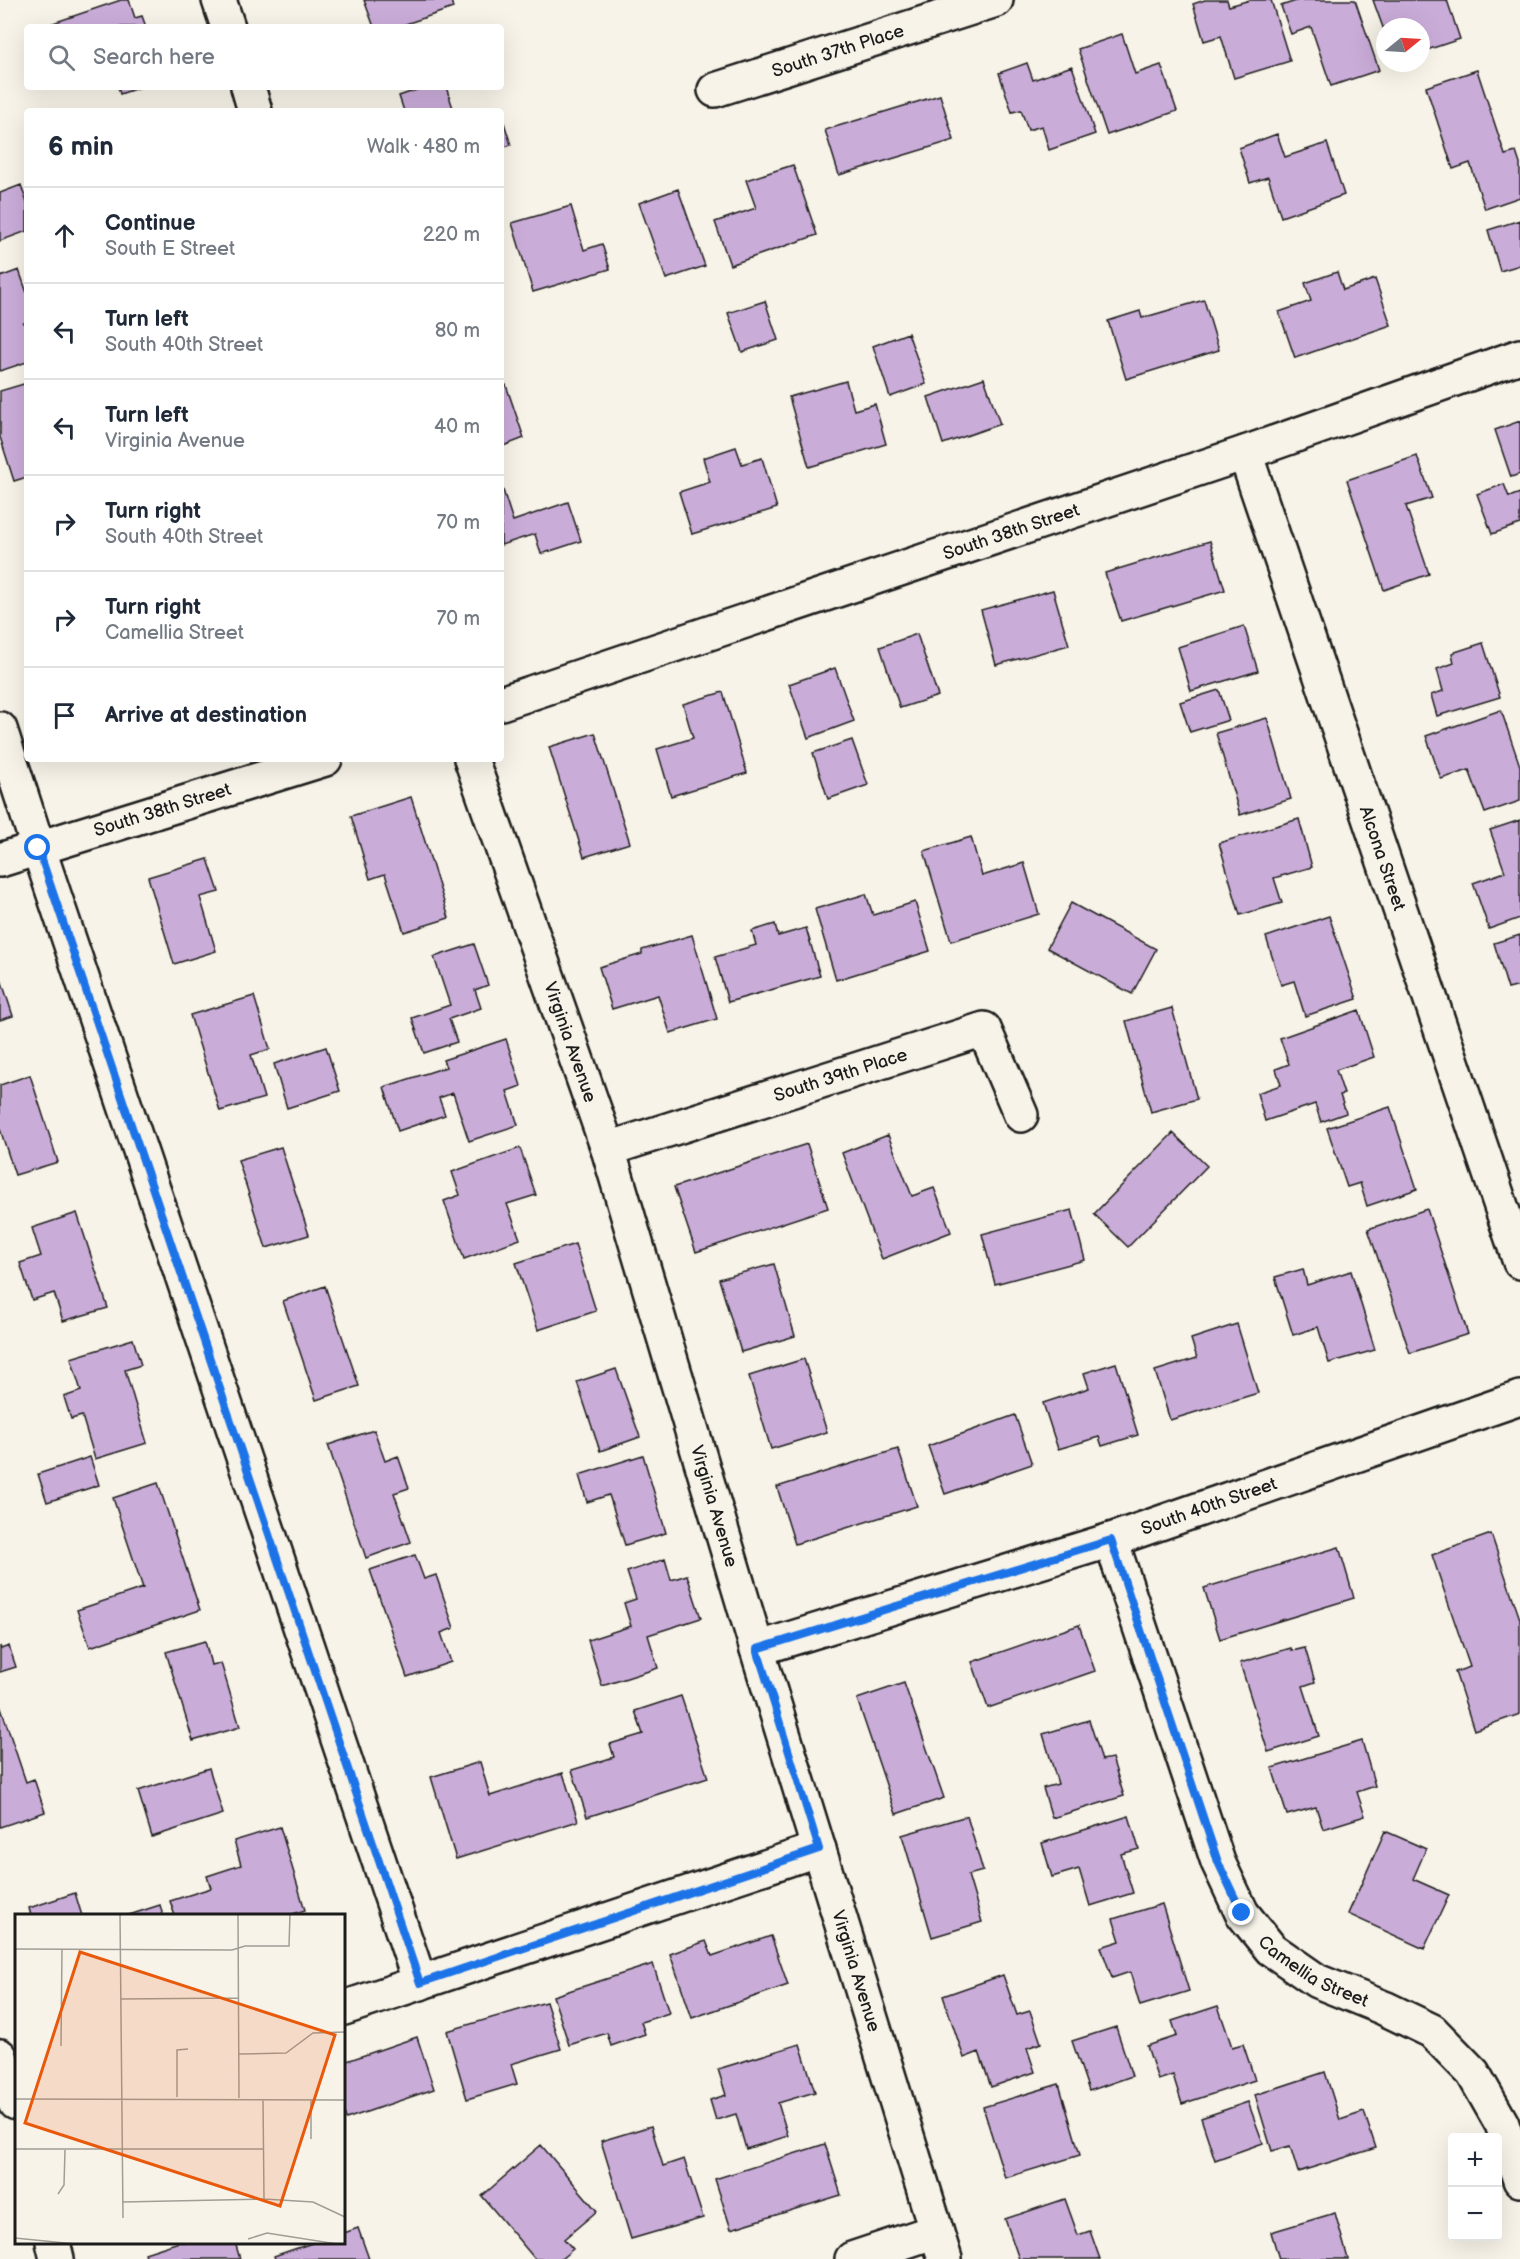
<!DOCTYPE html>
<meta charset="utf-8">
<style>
:root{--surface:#fff;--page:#f2f2f3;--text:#1f2937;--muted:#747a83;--line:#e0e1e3}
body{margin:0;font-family:"Balsamiq Sans",sans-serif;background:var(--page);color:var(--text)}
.controls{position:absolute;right:18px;bottom:18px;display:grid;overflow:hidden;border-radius:6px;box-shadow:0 6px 24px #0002}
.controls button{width:54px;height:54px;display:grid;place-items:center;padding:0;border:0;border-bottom:2px solid var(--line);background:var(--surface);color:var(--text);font:30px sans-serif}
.compass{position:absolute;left:1376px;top:18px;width:54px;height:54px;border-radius:50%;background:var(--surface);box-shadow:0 6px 24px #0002;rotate:72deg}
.stop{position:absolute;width:18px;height:18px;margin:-14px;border:4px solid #1a73e8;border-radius:50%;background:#fff}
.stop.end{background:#1a73e8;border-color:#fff;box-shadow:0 2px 6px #0008}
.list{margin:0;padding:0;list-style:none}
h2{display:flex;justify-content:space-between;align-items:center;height:78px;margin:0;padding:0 24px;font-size:26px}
h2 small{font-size:20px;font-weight:400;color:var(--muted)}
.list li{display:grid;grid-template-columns:39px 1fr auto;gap:18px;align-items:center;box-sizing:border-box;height:96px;padding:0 24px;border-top:2px solid var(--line)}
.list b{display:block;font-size:22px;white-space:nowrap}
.list p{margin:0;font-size:20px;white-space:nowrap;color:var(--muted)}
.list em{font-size:20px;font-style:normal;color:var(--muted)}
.icon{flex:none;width:33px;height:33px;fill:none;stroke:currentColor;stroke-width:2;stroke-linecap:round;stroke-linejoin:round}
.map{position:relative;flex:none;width:1520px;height:2259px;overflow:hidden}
.search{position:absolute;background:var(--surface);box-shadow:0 6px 24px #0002;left:24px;top:24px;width:480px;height:66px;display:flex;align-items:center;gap:15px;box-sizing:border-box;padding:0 21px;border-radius:6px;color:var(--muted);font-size:22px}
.panel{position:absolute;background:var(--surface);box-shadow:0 6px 24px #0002;left:24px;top:108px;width:480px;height:654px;border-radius:6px}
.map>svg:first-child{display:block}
.building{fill:#caacd9;stroke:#1c1c1c;stroke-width:1.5}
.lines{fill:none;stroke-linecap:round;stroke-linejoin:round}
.street-casing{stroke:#1c1c1c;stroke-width:38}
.street{stroke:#f7f3e8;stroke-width:33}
.route{stroke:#1a73e8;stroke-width:8}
.labels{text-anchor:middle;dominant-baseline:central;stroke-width:5;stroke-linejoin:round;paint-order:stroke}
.street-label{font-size:18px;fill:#1c1c1c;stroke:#f7f3e8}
.inset-road{fill:none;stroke:#9f9d96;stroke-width:1.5}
.view{fill:#e8590c;fill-opacity:0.15;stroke:#e8590c;stroke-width:3}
.inset-edge{fill:none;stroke:#1c1c1c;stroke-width:3}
</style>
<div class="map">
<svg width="1520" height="2259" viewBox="0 0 1520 2259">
<rect width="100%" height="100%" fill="#f7f3e8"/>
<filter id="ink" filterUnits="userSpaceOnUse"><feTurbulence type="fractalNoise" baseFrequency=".0167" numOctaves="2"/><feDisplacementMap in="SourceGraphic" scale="12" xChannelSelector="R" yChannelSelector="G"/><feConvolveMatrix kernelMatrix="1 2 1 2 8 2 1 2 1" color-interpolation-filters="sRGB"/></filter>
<g filter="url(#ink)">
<path class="building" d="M121 0H129L135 18 142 16 146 27H50V24Z
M364 0H451L453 8 397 27H374Z
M1205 0H1227L1229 6 1250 0H1271L1290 61 1234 78 1221 36 1204 41 1193 4Z
M1299 0H1355L1379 70 1331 86 1311 27 1291 34 1281 6Z
M1373 0H1447L1460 39 1421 52V27H1385V33Z
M1122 34 1135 74 1161 65 1177 111 1107 135 1078 49Z
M1027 63 1033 80 1072 66 1095 134 1049 150 1042 126 1028 130 1021 110 1012 112 999 73Z
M1477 70 1505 155 1516 152 1520 164V197L1485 209 1470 163 1453 169 1426 87Z
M118 87H141L120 94Z
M425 87H446L454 111H404L399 96Z
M940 95 954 140 839 175 825 130Z
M501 113 511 145 501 148Z
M1277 134 1285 157 1327 143 1344 195 1281 217 1268 177 1250 183 1239 148Z
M793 165 817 235 730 265 715 222 756 208 746 180Z
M21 185 27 203V231L0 241V193Z
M678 189 705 266 666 279 639 203Z
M571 206 584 250 602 244 610 269 533 292 512 223Z
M1520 220V265L1500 271 1488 230Z
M19 270 27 293V322L24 323 27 325V362L0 371V277Z
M1337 272 1343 290 1375 279 1391 325 1295 358 1279 312 1311 301 1305 283Z
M1204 300 1219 350 1126 379 1108 321 1140 311 1142 318Z
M765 301 778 340 742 352 728 313Z
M908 333 926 384 890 397 873 346Z
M984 378 1000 424 943 444 928 397Z
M501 379 503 385H506L524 438 501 447Z
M846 381 854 410 875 404 886 444 809 467 789 397Z
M27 383V477L14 481 0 437V391Z
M1520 421V474L1511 477 1495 430Z
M736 447 742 464 762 458 777 508 692 534 679 492 710 482 703 458Z
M1417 456 1432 498 1406 506 1429 574 1384 590 1347 480Z
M501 484 513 521 568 502 581 541 541 554 535 534 501 545Z
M1504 484 1509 497 1520 493V524L1492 534 1477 494Z
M1210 541 1225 590 1121 621 1105 573Z
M1053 590 1069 645 996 665 981 610Z
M1244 626 1258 671 1191 691 1178 647Z
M917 634 938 696 900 708 880 647Z
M1483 643 1500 697 1437 716 1431 695 1443 691 1437 669 1454 663 1452 653Z
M835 668 854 721 808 738 789 684Z
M1219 690 1229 720 1190 732 1180 702Z
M723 692 747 773 671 796 657 749 693 738 683 704Z
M1501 710 1520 766V801L1485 813 1469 770 1441 779 1426 736Z
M1267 718 1291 799 1240 815 1216 733Z
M595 733 630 843 584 857 549 747Z
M852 740 868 785 828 799 813 753Z
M411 797 449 918 404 932 385 874 370 879 351 816Z
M1299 819 1312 867 1274 878 1282 903 1240 915 1219 843Z
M1520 820V918L1489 929 1473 883 1505 872 1490 830Z
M971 837 982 876 1024 863 1039 914 951 941 924 851Z
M208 859 219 892 200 897 216 951 174 964 148 877Z
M866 894 873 915 915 902 930 951 836 980 815 909Z
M1071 903 1156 949 1132 994 1047 948Z
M1329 916 1357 999 1305 1016 1294 981 1281 985 1266 937Z
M775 924 778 936 806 928 820 976 728 1002 715 957 756 945 752 931Z
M692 935 717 1019 670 1033 658 995 612 1009 599 967 642 954V950Z
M1520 935V986L1508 989 1494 943Z
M474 944 488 985 475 990 481 1008 449 1019 457 1042 424 1053 412 1018 450 1005 434 957Z
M0 976 13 1016 0 1020Z
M254 996 270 1049 251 1055 264 1098 220 1111 190 1015Z
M1172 1008 1197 1099 1151 1112 1126 1021Z
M1359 1010 1374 1057 1336 1070 1344 1094 1340 1095 1346 1113 1321 1122 1315 1104 1265 1121 1257 1093 1281 1085 1276 1069 1289 1064 1280 1038Z
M506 1039 521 1086 507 1091 518 1125 469 1141 453 1093 439 1098 445 1115 398 1131 384 1087 446 1067 443 1060Z
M326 1047 340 1091 287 1108 274 1064Z
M30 1075 58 1162 15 1175 0 1129V1085Z
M1390 1107 1417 1189 1367 1206 1360 1183 1347 1187 1327 1128Z
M1173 1133 1207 1166 1128 1247 1094 1214Z
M888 1135 912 1196 934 1188 951 1232 882 1259 842 1153Z
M807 1144 828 1208 696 1252 674 1187Z
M281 1147 309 1235 266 1248 238 1160Z
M520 1148 536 1195 507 1204 520 1239 464 1259 444 1201 460 1195 452 1172Z
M1427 1209 1468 1334 1410 1353 1368 1229Z
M1072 1210 1085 1260 995 1284 982 1234Z
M77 1213 108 1308 63 1321 54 1293 32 1300 20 1263 41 1256 32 1228Z
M575 1244 596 1311 538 1330 516 1263Z
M774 1264 795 1336 741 1352 719 1279Z
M1303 1269 1307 1285 1351 1271 1375 1350 1329 1363 1318 1327 1293 1335 1275 1277Z
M325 1286 359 1386 316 1400 283 1301Z
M1237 1324 1258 1393 1170 1420 1155 1371 1197 1358 1191 1339Z
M133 1339 141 1365 125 1370 147 1443 95 1459 82 1416 71 1419 64 1397 81 1391 71 1358Z
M804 1359 827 1432 771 1449 749 1376Z
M1116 1363 1138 1435 1102 1446 1099 1437 1058 1449 1043 1403 1089 1388 1084 1373Z
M616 1369 640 1437 600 1451 577 1382Z
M1015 1415 1032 1464 945 1494 928 1446Z
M374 1430 385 1461 398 1456 409 1488 394 1493 411 1542 366 1558 328 1445Z
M898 1449 917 1506 795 1544 777 1487Z
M643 1455 666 1533 625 1545 609 1495 587 1502 579 1475Z
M90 1457 99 1485 47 1502 38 1474Z
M158 1483 200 1610 90 1647 77 1610 143 1588 113 1498Z
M1491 1534 1520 1619V1714L1474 1730 1455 1672 1470 1667 1432 1555Z
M1339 1547 1354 1598 1220 1639 1204 1588Z
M415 1555 424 1579 436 1575 454 1628 441 1633 451 1662 407 1677 370 1570Z
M665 1559 671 1580 687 1575 701 1618 648 1635 658 1668 602 1686 588 1640 631 1626 624 1603 636 1599 627 1572Z
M1079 1625 1095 1671 988 1708 972 1662Z
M205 1641 211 1665 221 1663 240 1727 193 1741 166 1652Z
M0 1646 1 1649 9 1646 16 1667 0 1672Z
M1291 1648 1292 1651 1305 1648 1315 1682 1303 1686 1319 1736 1268 1752 1240 1663Z
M904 1683 944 1798 896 1814 857 1699Z
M681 1696 708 1778 587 1817 572 1770 614 1757 610 1744 643 1734 635 1711Z
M0 1705 26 1782 34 1779 45 1812 0 1827Z
M1089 1720 1102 1760 1112 1758 1124 1796 1052 1818 1043 1788 1058 1784 1043 1734Z
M1362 1741 1375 1786 1357 1792 1365 1816 1323 1829 1316 1807 1287 1815 1272 1768Z
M480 1762 490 1796 563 1773 578 1821 456 1859 431 1777Z
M209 1768 223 1814 152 1837 138 1791Z
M967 1816 983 1871 968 1875 982 1922 932 1937 902 1835Z
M1129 1816 1139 1849 1121 1854 1133 1893 1090 1906 1079 1869 1052 1877 1042 1843Z
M280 1827 305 1910 287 1916H175L170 1901 211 1888 207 1876 241 1865 234 1841Z
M1385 1831 1426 1849 1413 1879 1449 1895 1424 1949 1348 1914Z
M75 1893 82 1916H31L29 1908Z
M1162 1904 1189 1991 1140 2006 1130 1972 1112 1978 1101 1947 1120 1941 1113 1919Z
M160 1905 163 1916H126Z
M771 1936 788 1985 692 2018 670 1954 706 1941 712 1956Z
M653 1964 669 2013 641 2022 645 2034 611 2046 607 2033 569 2045 553 1996Z
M1003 1975 1017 2015 1030 2011 1041 2043 1027 2048 1035 2072 991 2087 979 2052 964 2058 943 1996Z
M546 2002 561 2049 511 2064 517 2084 467 2099 447 2031Z
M1218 2006 1232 2047 1243 2044 1255 2080 1182 2104 1173 2075 1158 2080 1147 2046 1177 2036 1172 2021Z
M1116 2027 1132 2076 1089 2091 1072 2041Z
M417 2037 434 2089 346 2119 344 2112V2062Z
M800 2044 815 2092 778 2103 788 2136 746 2149 736 2114 716 2120 710 2100 726 2095 718 2069Z
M1325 2072 1340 2120 1364 2112 1376 2148 1298 2172 1290 2146 1272 2151 1255 2095Z
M1059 2084 1080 2155 1005 2178 983 2107Z
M1248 2102 1263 2143 1215 2160 1201 2118Z
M651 2126 663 2166 684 2159 703 2218 631 2239 601 2141Z
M825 2144 841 2195 731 2229 715 2179Z
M541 2145 597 2211 564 2239 573 2249 561 2259H535L482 2196Z
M1065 2199 1078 2235 1090 2231 1100 2259H1019L1005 2219Z
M1335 2213 1348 2259H1279L1271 2232Z
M358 2228 369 2259H275L274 2256 315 2242H344V2233Z
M179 2242H235L240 2259H147L145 2253Z"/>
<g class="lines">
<defs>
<g id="street">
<path d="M219 0 228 27"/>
<path d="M248 87 255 111"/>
<path id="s1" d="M715 90 996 0"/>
<path id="s2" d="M1245 453 1520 1262"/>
<path id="s3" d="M501 703 1245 453 1520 356"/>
<path d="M0 729 38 847 420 1983"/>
<path id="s4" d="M471 759 608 1149 757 1649 945 2259"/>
<path id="s5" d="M0 860 325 759"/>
<path id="s6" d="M608 1149 984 1029 1021 1115"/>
<path id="s7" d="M1111 1540 1218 1862 1242 1913 1271 1949 1317 1981 1384 2008 1432 2031 1473 2073 1502 2124 1520 2180"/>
<path id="s8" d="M757 1649 1111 1540 1520 1398"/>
<path d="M344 2008 819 1849"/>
<path d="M0 2056 16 2103"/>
<path d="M53 2242 57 2259"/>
<path d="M852 2259 936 2231"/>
</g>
</defs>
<use href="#street" class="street-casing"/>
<use href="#street" class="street"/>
</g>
</g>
<g class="lines" filter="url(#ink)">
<path class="route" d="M38 848 420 1983 819 1849 757 1649 1111 1540 1218 1862 1242 1913"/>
</g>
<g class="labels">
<g class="street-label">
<text stroke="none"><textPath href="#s1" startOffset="129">South 37th Place</textPath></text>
<text stroke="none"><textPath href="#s3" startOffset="538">South 38th Street</textPath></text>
<text stroke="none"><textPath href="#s5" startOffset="170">South 38th Street</textPath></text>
<text stroke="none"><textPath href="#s2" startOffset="428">Alcona Street</textPath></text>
<text stroke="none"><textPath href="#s4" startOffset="300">Virginia Avenue</textPath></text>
<text stroke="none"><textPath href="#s6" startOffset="244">South 39th Place</textPath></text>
<text stroke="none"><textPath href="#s8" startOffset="474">South 40th Street</textPath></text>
<text stroke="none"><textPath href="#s4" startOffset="786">Virginia Avenue</textPath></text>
<text stroke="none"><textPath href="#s7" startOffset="490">Camellia Street</textPath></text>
<text stroke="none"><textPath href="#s4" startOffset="1272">Virginia Avenue</textPath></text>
</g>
</g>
<g transform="translate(15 1914)">
<rect width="330" height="330" fill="#f7f3e8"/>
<path class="inset-road" d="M105 0 108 304M223 0 224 184M330 9V45M0 35 217 36 230 32H274L275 0M106 85 223 84M46 132 47 35M224 140 271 139 298 119 330 118M162 183V136L173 135M0 185 330 186M248 185 249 285M296 186V225M0 235H249M43 280 49 271 50 236M107 288 249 285 298 288 330 303M0 324 60 330M233 325 252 319 322 330"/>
<path class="view" d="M65 38 320 121 265 292 10 209Z"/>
<rect width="330" height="330" class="inset-edge"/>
</g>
</svg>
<div class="controls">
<button>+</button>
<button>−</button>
</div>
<svg class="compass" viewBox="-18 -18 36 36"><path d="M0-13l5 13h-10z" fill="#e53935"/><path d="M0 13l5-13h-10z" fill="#747a83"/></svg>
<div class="stop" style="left:38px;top:848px"></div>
<div class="stop end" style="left:1242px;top:1913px"></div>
<div class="search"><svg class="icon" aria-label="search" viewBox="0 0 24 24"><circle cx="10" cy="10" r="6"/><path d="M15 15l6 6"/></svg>Search here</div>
<section class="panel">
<h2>6 min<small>Walk · 480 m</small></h2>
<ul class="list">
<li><svg class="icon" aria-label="ahead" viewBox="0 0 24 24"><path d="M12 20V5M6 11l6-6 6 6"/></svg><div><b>Continue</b><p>South E Street</p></div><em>220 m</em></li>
<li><svg class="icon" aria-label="left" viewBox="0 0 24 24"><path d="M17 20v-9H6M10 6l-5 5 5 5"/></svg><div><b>Turn left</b><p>South 40th Street</p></div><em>80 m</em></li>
<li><svg class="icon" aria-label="left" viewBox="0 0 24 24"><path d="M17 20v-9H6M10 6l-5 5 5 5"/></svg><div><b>Turn left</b><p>Virginia Avenue</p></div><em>40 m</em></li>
<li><svg class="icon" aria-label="right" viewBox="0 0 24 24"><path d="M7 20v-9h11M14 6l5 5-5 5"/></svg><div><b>Turn right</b><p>South 40th Street</p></div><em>70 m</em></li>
<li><svg class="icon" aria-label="right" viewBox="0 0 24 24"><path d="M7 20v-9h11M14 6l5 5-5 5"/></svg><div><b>Turn right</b><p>Camellia Street</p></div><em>70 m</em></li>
<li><svg class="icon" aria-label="arrive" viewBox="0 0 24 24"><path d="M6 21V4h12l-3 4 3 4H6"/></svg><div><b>Arrive at destination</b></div></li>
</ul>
</section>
</div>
